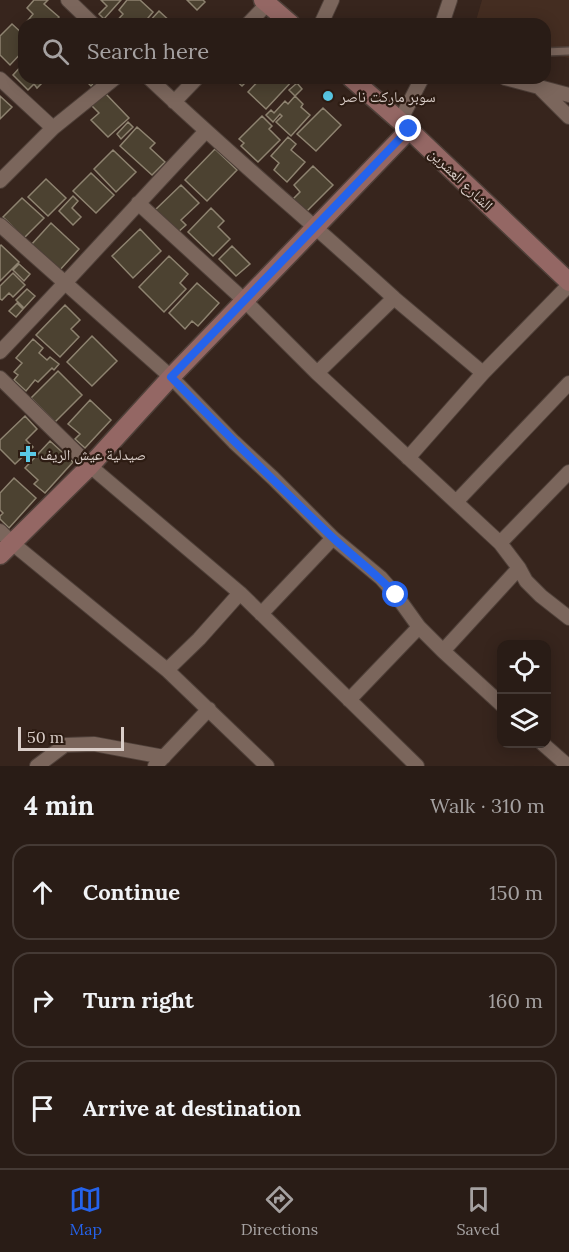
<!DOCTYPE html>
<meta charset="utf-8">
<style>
:root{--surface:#291c16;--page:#352923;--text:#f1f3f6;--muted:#a5a1a1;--line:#453a35;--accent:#2563eb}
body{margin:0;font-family:Lora,"Noto Naskh Arabic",serif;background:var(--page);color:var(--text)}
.controls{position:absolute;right:18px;bottom:18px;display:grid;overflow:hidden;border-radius:12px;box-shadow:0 3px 15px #0003}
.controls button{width:54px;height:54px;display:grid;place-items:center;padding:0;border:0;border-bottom:2px solid var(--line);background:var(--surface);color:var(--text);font:30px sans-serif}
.scale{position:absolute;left:18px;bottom:15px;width:106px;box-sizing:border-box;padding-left:6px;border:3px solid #dacec9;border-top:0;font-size:16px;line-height:21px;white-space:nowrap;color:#dacec9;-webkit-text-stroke:4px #2d1c13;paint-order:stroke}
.stop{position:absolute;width:18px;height:18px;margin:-14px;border:4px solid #2563eb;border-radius:50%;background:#fff}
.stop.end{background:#2563eb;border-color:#fff;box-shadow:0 2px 6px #0008}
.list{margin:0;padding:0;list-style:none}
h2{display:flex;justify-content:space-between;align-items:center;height:78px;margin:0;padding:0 24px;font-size:26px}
h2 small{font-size:20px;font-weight:400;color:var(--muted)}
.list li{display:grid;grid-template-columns:39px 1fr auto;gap:18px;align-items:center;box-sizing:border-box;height:96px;margin:0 12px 12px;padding:0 12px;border:2px solid var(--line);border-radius:18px}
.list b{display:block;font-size:22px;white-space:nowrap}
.list em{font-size:20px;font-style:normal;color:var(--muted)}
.icon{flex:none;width:33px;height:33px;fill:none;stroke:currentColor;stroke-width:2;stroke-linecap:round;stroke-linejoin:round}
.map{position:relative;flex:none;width:569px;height:766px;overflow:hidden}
.search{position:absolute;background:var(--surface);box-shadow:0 3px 15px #0003;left:18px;right:18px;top:18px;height:66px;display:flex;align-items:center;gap:15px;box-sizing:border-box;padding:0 21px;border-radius:18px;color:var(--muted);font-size:22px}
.sheet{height:402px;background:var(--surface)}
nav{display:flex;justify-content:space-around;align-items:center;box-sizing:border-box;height:84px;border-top:2px solid var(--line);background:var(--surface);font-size:16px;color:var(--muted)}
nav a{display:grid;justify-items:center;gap:3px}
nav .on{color:var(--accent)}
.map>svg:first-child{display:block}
.built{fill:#442d21}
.building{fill:#4c4231;stroke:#8e8370;stroke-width:1.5}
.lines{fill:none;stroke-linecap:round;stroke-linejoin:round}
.lane-casing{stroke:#4f4039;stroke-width:10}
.street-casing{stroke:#4f4039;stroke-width:16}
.secondary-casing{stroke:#4f4039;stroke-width:21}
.lane{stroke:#7b665c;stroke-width:7}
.street{stroke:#7b665c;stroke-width:14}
.secondary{stroke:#946764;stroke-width:18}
.route{stroke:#2563eb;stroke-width:8}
.poi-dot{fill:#59c8e5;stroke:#2d1c13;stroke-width:2}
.labels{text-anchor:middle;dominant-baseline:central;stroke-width:4.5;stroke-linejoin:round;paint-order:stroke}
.poi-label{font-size:15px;fill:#dacec9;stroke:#2d1c13;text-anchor:start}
.street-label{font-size:15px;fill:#dacec9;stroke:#2d1c13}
</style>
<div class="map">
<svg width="569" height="766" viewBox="0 0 569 766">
<rect width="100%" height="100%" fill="#37251d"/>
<path class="built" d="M482 0H569V58L545 53V24H475Z"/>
<path class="building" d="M34 0H48L44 4 59 17 53 24H25L33 14 27 8Z
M101 0H121L104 19 99 14 107 6Z
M127 0H140L153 12 143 24H114L123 14 119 10Z
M187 0H203L205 2 197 10Z
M159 11 173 24H147Z
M12 24 24 35V50L10 65 0 55V36Z
M24 63V78H47L37 88 34 84 28 90 13 75Z
M83 78H98L91 86Z
M233 78H250L242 86Z
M261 78H293L294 79 266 109 248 92Z
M297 83 302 89 295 96 289 90Z
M104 92 129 118 108 137 91 120 99 113 91 105Z
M0 96 12 107 0 119Z
M295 96 303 104 301 107 310 115 291 136 276 122 282 116 280 114 273 122 266 115 271 110 274 113 285 101 288 104Z
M323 108 341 125 316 151 297 134Z
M262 116 272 126 269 129 280 140 258 162 241 146 244 143 239 139Z
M128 122 133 127 121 139 117 134Z
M137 127 155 143 150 148 165 162 152 175 120 146Z
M288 137 296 144 291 150 305 162 287 182 274 170 279 163 271 156Z
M215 149 237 170 207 201 185 180Z
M113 150 136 172 116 192 94 169Z
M313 166 333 185 305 213 292 200 300 192 294 185Z
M91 173 114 195 96 213 73 191Z
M46 179 66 198 48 216 28 197Z
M181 185 199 203 181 220 186 225 177 233 154 211Z
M73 196 78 201 72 208 81 217 73 225 59 211Z
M22 198 44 218 24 238 3 217Z
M211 208 224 221 218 227 230 239 213 256 188 232Z
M51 223 79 249 59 271 31 245Z
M140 229 161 251 133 278 112 256Z
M1 245 19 262 0 281V246Z
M232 246 250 264 236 276 219 259Z
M169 256 188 274 180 283 186 289 164 312 139 287Z
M19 264 30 274 24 281 13 270Z
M13 273 25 285 13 297 9 293 2 300 0 299V286Z
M197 283 219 303 198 326 192 321 185 329 169 313Z
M27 289 35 296 24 308 16 300Z
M17 303 23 309 16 317 9 311Z
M65 305 80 320 71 329 79 337 60 357 36 335Z
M92 336 117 361 92 386 67 362Z
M33 339 43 348 39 353 47 360 50 357 59 364 54 370 52 368 38 382 35 380 26 391 14 380 18 375 14 372 22 363 16 358Z
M58 371 82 395 55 422 31 398Z
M90 400 111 420 85 448 75 439 80 434 68 424Z
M25 416 37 429 26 440 33 447 15 464 0 449V440Z
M50 441 73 462 45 493 34 484 38 480 25 468Z
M14 478 36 498 9 528 0 519V516L3 513 0 510V493Z"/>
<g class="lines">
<defs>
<path id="lane" d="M545 52 569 51"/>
<path id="street" d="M68 0 93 24
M248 24 267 4
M321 24 332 0
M442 24 450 0
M149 78C229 154 313 224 394 298
M505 78 569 95
M0 79 53 128
M541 89 569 117
M174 102 197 78
M400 121 422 78
M0 181 53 128 115 78
M138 203 244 300 317 373 500 543
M0 225 171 377 234 442 273 478 333 538 381 578 396 595 419 627 443 651 502 705
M0 352C70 279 137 204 206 131
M317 373 394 298 483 373
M0 378 90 466 240 593 417 766
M408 458 483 373 569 285
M569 472 500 543 519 568 526 581 541 596 569 618
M456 502 569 383
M0 531 12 543 167 670
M240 593 199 639 167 670 267 766
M261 614 333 538
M443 651 519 568
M349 700 419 627
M543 744 568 766
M37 766 65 745 94 744 164 757
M155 766 209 709"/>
<path id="secondary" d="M263 0 291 24
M351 78 400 121 569 282
M0 555 90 466 171 377 409 130"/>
</defs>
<use href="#lane" class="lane-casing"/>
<use href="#street" class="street-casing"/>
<use href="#secondary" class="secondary-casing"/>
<use href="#lane" class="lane"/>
<use href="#street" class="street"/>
<use href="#secondary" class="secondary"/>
</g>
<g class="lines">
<path class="route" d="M396 595C376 573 353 557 331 536 277 484 223 431 171 377L409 129"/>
</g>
<g class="poi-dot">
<circle cx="328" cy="96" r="6"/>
<path d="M25 445h6v6h6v6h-6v6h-6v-6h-6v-6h6z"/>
</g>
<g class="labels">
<g class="poi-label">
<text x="340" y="96">سوبر ماركت ناصر</text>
<text x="40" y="454">صيدلية عيش الريف</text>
</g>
<g class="street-label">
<text transform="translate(461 179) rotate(44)">الشارع العشرين</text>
</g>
</g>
</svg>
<div class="controls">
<button><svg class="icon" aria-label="locate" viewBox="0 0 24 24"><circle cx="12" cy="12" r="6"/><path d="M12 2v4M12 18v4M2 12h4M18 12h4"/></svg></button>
<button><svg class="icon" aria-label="layers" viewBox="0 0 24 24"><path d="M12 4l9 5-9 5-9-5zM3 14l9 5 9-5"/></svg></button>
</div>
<div class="scale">50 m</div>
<div class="stop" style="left:396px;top:595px"></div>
<div class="stop end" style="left:409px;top:129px"></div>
<div class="search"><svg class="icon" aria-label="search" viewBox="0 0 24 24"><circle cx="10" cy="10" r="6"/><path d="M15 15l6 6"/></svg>Search here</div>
</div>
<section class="sheet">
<h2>4 min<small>Walk · 310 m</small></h2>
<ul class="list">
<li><svg class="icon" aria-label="ahead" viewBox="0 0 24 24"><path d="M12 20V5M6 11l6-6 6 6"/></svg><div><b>Continue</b></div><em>150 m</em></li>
<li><svg class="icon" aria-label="right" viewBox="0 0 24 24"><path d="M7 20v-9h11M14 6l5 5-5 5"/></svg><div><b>Turn right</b></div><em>160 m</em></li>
<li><svg class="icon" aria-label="arrive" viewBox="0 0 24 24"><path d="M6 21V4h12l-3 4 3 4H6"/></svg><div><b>Arrive at destination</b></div></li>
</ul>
</section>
<nav>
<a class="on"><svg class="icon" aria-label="map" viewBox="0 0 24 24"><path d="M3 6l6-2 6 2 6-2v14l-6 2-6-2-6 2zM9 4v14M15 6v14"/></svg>Map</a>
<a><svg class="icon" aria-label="directions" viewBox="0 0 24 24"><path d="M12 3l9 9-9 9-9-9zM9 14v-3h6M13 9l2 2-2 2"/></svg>Directions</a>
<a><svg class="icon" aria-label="saved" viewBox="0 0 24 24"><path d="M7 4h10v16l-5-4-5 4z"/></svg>Saved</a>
</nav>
